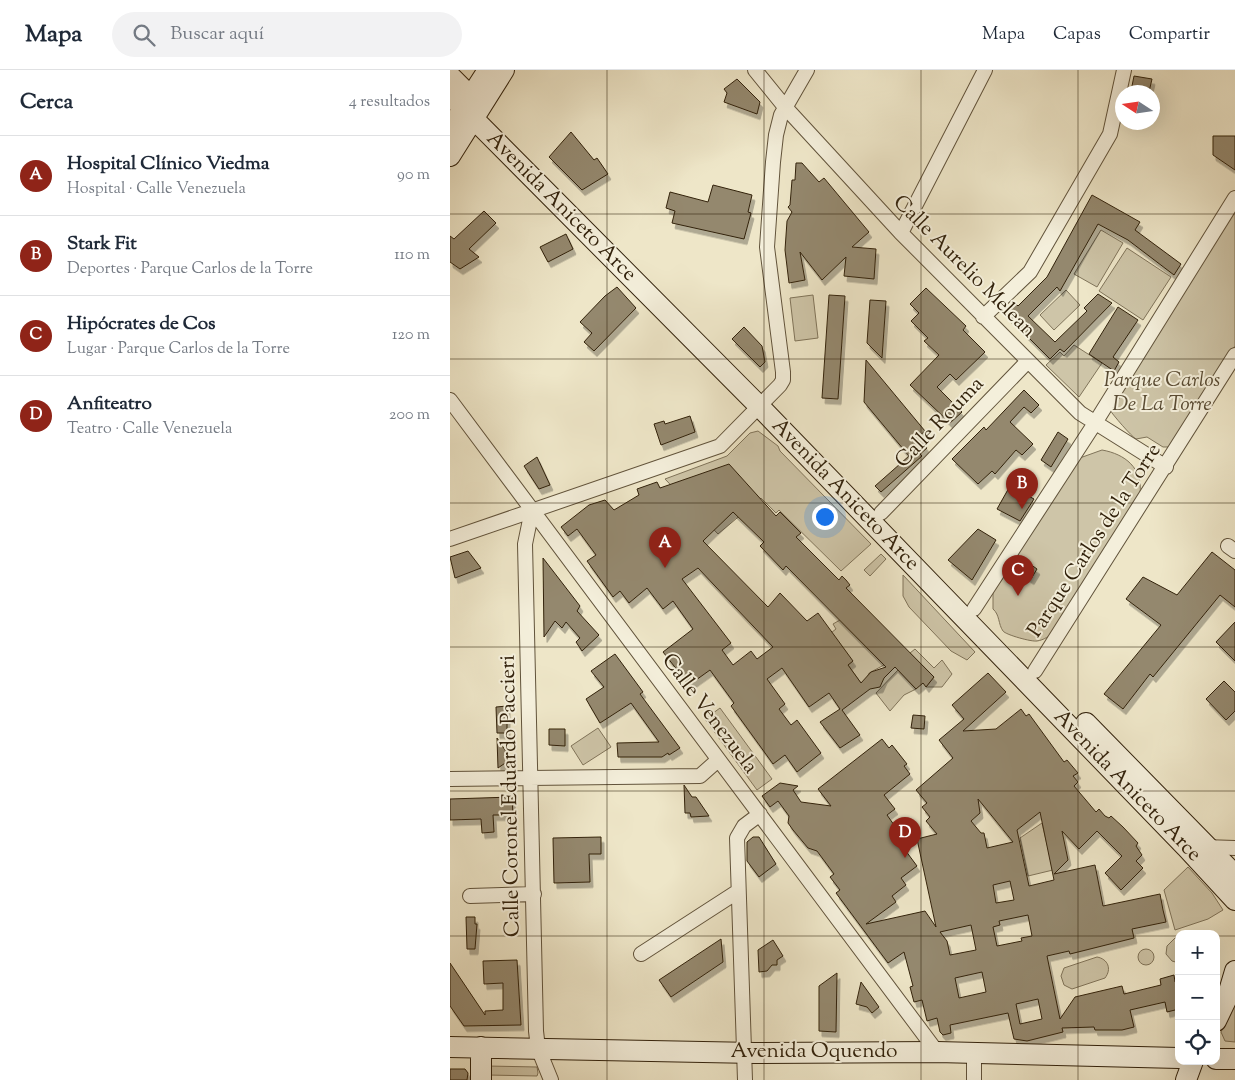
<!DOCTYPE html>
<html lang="es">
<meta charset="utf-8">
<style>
:root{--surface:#fff;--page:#f2f2f3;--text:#1f2937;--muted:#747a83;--line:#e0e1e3;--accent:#8f2418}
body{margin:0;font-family:"Sorts Mill Goudy",serif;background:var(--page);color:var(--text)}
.controls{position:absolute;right:15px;bottom:15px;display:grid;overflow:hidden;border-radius:10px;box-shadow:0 5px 20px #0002}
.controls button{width:45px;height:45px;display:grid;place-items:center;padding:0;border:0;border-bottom:1px solid var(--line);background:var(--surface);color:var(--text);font:25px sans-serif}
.compass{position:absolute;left:665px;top:15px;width:45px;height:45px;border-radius:50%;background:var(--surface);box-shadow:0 5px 20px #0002;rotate:282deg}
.you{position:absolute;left:374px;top:446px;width:18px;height:18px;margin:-12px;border:4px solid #fff;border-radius:50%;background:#1a73e8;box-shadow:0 0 0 8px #1a73e833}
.badge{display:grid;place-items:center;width:32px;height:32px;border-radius:50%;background:var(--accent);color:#fff;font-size:16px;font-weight:700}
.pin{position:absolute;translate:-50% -41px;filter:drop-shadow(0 1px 2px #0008)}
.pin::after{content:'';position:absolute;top:26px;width:18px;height:15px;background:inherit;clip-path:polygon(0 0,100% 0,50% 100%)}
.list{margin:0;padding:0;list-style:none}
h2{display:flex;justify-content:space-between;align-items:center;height:65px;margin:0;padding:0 20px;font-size:21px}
h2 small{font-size:16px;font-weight:400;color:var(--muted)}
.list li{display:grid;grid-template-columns:32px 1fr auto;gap:15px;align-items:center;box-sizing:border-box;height:80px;padding:0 20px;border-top:1px solid var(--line)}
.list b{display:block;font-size:19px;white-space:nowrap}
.list p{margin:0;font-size:16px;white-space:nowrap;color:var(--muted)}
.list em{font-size:16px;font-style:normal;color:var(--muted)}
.icon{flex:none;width:28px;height:28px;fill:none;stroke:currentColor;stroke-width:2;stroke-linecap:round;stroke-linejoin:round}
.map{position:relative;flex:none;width:785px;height:1010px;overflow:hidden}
header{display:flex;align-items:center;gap:30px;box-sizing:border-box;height:70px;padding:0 25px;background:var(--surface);border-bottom:1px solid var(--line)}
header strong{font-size:24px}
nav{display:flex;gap:28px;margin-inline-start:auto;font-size:18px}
.search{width:350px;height:45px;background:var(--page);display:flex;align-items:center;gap:12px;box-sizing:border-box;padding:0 18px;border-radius:28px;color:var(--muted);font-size:19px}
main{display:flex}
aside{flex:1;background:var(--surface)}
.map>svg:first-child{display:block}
.green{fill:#cec5a8;stroke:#80745a}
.building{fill:#94886e;stroke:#32220c;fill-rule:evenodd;filter:url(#shadow)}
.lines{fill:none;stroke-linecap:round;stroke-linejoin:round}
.minor-casing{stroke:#61533b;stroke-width:16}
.secondary-casing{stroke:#32220c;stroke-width:22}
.minor{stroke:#f4efdb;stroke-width:14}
.secondary{stroke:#f4efdb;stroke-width:20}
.grid{fill:none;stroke:#32220c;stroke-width:1;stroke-opacity:0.55}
.labels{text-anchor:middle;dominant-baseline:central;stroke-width:4;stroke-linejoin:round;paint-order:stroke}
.street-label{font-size:21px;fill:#32220c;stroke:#f4efdb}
.park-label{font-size:21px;font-style:italic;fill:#594b33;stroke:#f4efdb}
</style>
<header>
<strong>Mapa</strong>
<div class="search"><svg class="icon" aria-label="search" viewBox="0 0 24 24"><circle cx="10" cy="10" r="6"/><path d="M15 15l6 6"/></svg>Buscar aquí</div>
<nav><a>Mapa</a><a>Capas</a><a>Compartir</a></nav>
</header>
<main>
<aside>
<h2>Cerca<small>4 resultados</small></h2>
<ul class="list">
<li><span class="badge">A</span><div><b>Hospital Clínico Viedma</b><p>Hospital · Calle Venezuela</p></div><em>90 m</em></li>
<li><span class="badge">B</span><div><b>Stark Fit</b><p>Deportes · Parque Carlos de la Torre</p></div><em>110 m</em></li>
<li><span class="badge">C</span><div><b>Hipócrates de Cos</b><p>Lugar · Parque Carlos de la Torre</p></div><em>120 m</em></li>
<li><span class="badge">D</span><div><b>Anfiteatro</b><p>Teatro · Calle Venezuela</p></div><em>200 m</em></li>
</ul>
</aside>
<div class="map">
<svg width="785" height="1010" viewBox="0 0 785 1010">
<defs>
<filter id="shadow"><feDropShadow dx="3" dy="5.5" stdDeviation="0" flood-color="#0004"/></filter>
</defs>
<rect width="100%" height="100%" fill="#eee6c8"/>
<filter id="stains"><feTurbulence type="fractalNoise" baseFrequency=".004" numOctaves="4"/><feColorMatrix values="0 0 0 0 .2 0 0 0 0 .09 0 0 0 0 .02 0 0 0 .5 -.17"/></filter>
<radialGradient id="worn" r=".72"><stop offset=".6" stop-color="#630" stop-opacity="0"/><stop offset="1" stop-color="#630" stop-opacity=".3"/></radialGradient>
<path class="green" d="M785 140V276L720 377H713L697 367 686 369C682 367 662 344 660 340Z
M651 160 673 173 647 217 624 204Z
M677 178 721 207 693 250 649 221Z
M616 220 630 235 604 260 590 245Z
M363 225 368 268 345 271 340 228Z
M624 275 652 293 629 327 596 295 610 282 614 286Z
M308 361 328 376 330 381 421 474 391 501 329 440 326 443 311 428 268 464 215 409 277 386 300 363Z
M652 380C675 384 693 398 690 424L605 562C599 566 594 570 587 571 582 572 556 565 553 561 548 554 550 545 543 539V520L551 511 627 389Z
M431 484 436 489 420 506 414 500Z
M453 505 525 582 517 590 501 581 459 537 453 526Z
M390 550 434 595 419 603 416 610 411 613 398 595 403 591 377 566 386 559 383 554Z
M465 579 484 598 492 590 502 604 492 617H476L484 607 460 583Z
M448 600 466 619 454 625 440 641 426 623Z
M270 638 322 709 307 720 255 649Z
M148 658 161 677 133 695 121 676Z
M592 753 603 800 578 806 570 768Z
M738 797 762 823 773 840 758 849 725 860 714 820Z
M725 868H729V893L722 891 716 884 717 876Z
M688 887a8 8 0 1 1 16 0a8 8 0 1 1-16 0Z
M647 887C658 889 662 899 655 908L622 919 614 915 611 906 614 898Z
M785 933V972L775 971 771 962Z
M37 996 87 997 88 1003 87 1006 37 1005Z"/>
<path class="building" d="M684 6 702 9 699 22 681 21Z
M287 9 310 32 307 44 274 32 277 23 274 19Z
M121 62 144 90 147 88 158 104 132 120 99 87Z
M763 66H785V100L763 85Z
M346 93H352L369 112 374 108 419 162 402 177 426 179 424 209 394 206 396 187 372 210 350 182 355 210 339 213 335 180 337 151 342 142 338 137 340 135 342 110H345Z
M263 115 302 125 298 142 301 143 294 169 222 153 225 141 216 138 220 122 258 132Z
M642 125 690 152 685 160 731 194 724 205 678 170 648 154 610 221 607 217 578 246 605 272 637 241 634 238 648 224 662 233 614 282 610 279 600 289 555 244 565 233 568 236 597 207Z
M34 141 46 153 19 179 29 187 10 199 0 192V166L4 169Z
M116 164 123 179 98 192 90 177Z
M167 217 186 238 144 281 134 272 142 263 130 252 155 226Z
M476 218 516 256 513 260 535 282 506 310 500 304 487 317 512 342 500 353 460 315 489 285 474 271 478 268 461 251 469 243 460 234Z
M379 225 395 226 388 329 372 328Z
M420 230 436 231 432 288 417 273Z
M668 237 688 250 663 287 669 292 664 301 639 284Z
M294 257 312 276 315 292 310 297 282 269Z
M416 290 475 361 468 367 477 378 470 384 472 386 431 422 425 416 459 386 414 332Z
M574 320 589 335 581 343 574 337 560 352 583 374 572 385 566 380 545 404 542 401 528 414 502 389 534 357 536 360Z
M240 346 245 362 211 375 204 354 214 351 215 354Z
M608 362 618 369 601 397 591 390Z
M87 387 100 415 89 419 74 396Z
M279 394 326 446 330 442 351 463 346 467 389 510 392 506 396 510 400 515 396 518 484 607 476 617 473 613 466 619 445 597 434 608 430 617 420 619 392 640 410 665 390 678 370 652 390 639 379 623 359 637 332 598 317 609 335 634 329 639 341 655 347 650 371 683 347 702 335 685 323 694 281 636 284 633 260 600 239 615 213 582 243 559 223 531 213 539 197 518 179 533 170 521 163 527 137 491 146 485 127 459 118 466 111 457 139 435 155 430 164 440 189 425 187 419 207 412 210 418ZM283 442 314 472 310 476 333 500 336 496 436 597 421 602 411 613 398 595 403 591 368 543 357 551 330 523 318 537 253 471ZM248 498 265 516 323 577 307 589 301 581 283 595 272 580 281 573 232 509Z
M560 416 584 429 570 451 547 439Z
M528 459 546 470 522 510 498 490Z
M18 481 31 498 5 508 0 487Z
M762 482 785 500V537L770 525 703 607 700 604 673 639 654 624 711 555 676 529 693 507 727 525Z
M93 488 130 536 127 541 149 565 132 581 126 572 130 568 116 552 112 558 105 551 94 567Z
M580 494 587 499 581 509 573 504Z
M785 552V591L766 572Z
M165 584 193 622 190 624 230 678 219 685 218 683 212 687H168L167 673 209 672 181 633 150 653 136 629 154 617 141 601Z
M538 603 556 622 513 661 546 659 571 639 576 646 579 644 614 692 617 690 628 703 623 706 628 712 624 716 646 742 649 739 655 746 659 748 661 746 673 757 688 773 686 776 692 785 686 791 693 798 671 820 655 803 672 786 647 761 629 779 612 761 618 790 604 804 645 795 653 836 710 824 713 840 716 852 682 859 684 868 620 884 619 881 597 886 610 949 625 927 672 916 674 924 711 915 710 909 724 905 725 912 729 911V939L717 942 715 932 680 940 684 957 672 960H645L644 957 612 958 613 962 577 971 564 969 558 943 500 955 501 963 493 965 490 962 487 948 477 951 472 930 464 932 460 917 463 916 454 882 438 893 386 823 390 820 380 807 384 804 367 781 358 778 343 760 338 753 339 746 328 731 320 737 312 726 330 713 348 716 343 720 351 732 381 736 368 719 432 669 439 678 442 675 457 694 454 696 460 704 434 725 445 739 437 745 449 762 444 765 467 796 451 808 456 815 442 826 446 832 416 854 475 841 486 857 467 769 487 764 476 751 480 747 472 737 477 733 466 720 503 688 489 670 514 649 502 635ZM528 729 533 735 563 772 537 778 534 763H531L521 751 530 743ZM590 742 604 810 579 816 567 760ZM560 811 564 830 546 833 543 815ZM578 845 582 866 571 868 572 871 547 876 543 857 550 855 549 851ZM521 855 526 880 500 885 497 871 490 862ZM532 902 536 922 509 928 505 908ZM588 929 592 949 570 954 566 934Z
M774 611 785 622V641L776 650 756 629Z
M57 636V663H47L46 637Z
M463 645 475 646 474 659 461 658Z
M99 659H115V676L99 675Z
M47 668 61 689 48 698Z
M234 715 242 727H246L259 746 241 747 240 743H235Z
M62 727 63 745H43L44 762 32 763 31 749 0 750V729Z
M151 767V784H139L140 812 104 813 103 768Z
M303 767H309L326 794 309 807 297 791V772Z
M16 847H25V854H27L25 879H17Z
M271 869 273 892 221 927 209 910Z
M323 870 333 886 327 890V895H322L317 901 309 902 308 880Z
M67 890 71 955 14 956 0 936V893L35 945V941L53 940V913L34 914 33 891Z
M387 903 386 962 369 961V916Z
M411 912 429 937 422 943 417 937 406 934Z
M0 999H15L18 1003 17 1010H0Z"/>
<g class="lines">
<defs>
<path id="minor" d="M305 0 335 37 451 163 630 343 716 397
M451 163 535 0
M533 247 580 202 660 64 674 0
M0 330 487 982
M82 440 75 474 86 961 88 978 101 1010
M431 443 578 291
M0 469 270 376 330 315 333 310V302L317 177 323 92 326 65 331 45 357 0
M778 476 785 481
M524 539 645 353 785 128
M585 601 785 285
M0 709 250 706 268 690
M754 777 785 778
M20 826 84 824
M191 884 287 822
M295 1010 287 768 294 756 310 744
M524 1010V983"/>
<path id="secondary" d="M0 6 27 33
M0 25 309 336 736 777 785 830
M0 59 38 0
M0 86 54 0
M636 653 785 805
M766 951 777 928 785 901
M0 977 305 983 487 982 729 988
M766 989H785
M31 1010V977
M736 1010 743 991"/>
</defs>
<use href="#minor" class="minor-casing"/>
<use href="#secondary" class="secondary-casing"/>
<use href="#minor" class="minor"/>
<use href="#secondary" class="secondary"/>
</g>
<path class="grid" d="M157 0V1010M314 0V1010M471 0V1010M628 0V1010M0 144H785M0 289H785M0 433H785M0 577H785M0 721H785M0 866H729M766 866H785"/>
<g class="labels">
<g class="street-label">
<text transform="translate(111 137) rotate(45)">Avenida Aniceto Arce</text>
<text transform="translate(514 197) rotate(45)">Calle Aurelio Melean</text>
<text transform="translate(490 353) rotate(-46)">Calle Rouma</text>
<text transform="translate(395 425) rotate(46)">Avenida Aniceto Arce</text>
<text transform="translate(645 471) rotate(-57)">Parque Carlos de la Torre</text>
<text transform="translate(259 644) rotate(53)">Calle Venezuela</text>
<text transform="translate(677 716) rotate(46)">Avenida Aniceto Arce</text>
<text transform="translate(61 726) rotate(-91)">Calle Coronel Eduardo Paccieri</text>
<text x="364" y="982">Avenida Oquendo</text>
</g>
<g class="park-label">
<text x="712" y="311">Parque Carlos<tspan x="712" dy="24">De La Torre</tspan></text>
</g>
</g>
<rect width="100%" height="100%" filter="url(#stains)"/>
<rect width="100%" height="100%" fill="url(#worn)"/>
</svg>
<div class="controls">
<button>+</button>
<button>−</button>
<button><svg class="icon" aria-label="locate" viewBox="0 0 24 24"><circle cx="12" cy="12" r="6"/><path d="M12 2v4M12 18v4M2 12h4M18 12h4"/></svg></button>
</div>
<svg class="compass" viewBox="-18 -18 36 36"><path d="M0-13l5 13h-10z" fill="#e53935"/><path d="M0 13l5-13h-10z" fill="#747a83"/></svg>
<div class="you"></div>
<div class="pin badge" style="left:215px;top:498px">A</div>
<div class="pin badge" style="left:572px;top:439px">B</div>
<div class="pin badge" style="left:568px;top:526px">C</div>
<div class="pin badge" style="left:455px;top:788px">D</div>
</div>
</main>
